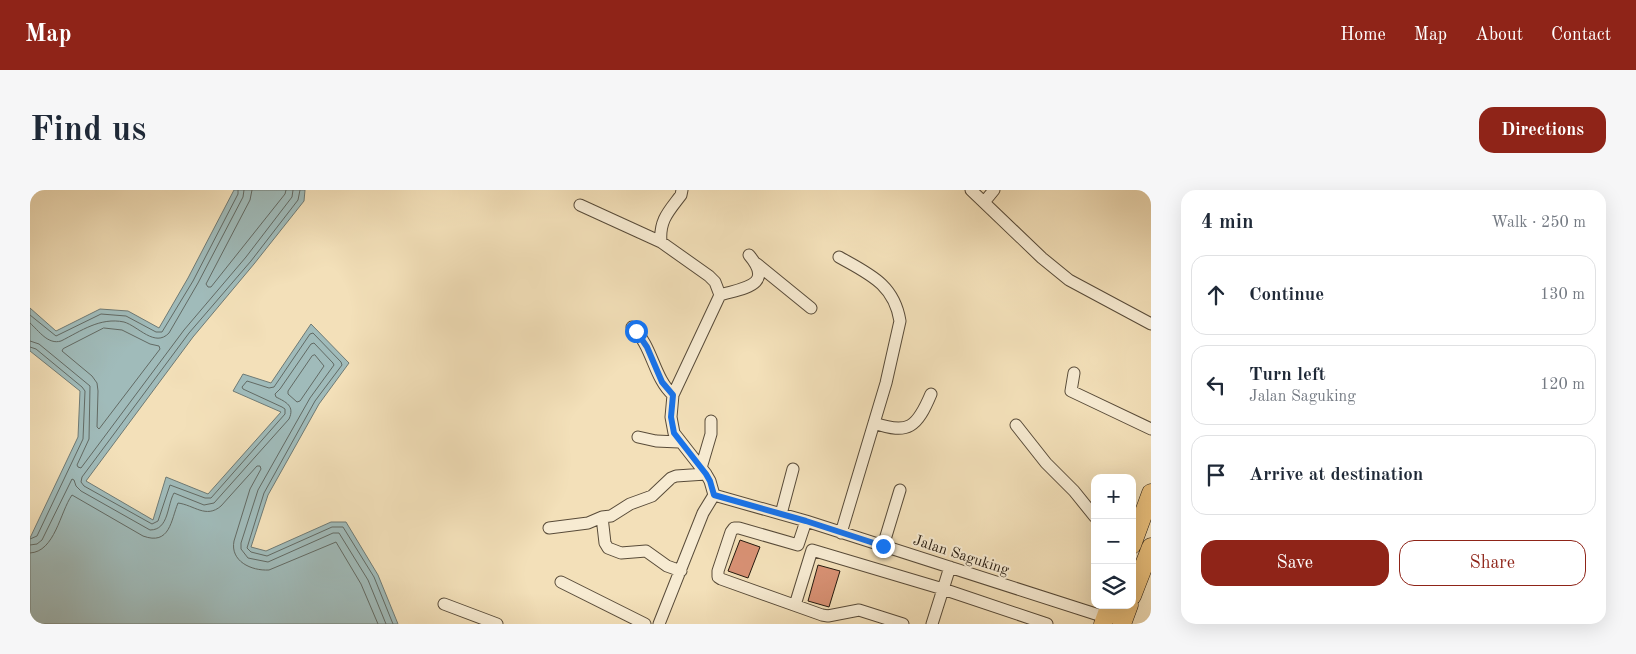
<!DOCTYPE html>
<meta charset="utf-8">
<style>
:root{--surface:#fff;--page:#f6f6f7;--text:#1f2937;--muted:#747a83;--line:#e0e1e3;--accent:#8f2418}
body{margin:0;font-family:"Old Standard TT",serif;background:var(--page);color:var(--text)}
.controls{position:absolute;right:15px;bottom:15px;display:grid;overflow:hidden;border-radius:10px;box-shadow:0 5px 20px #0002}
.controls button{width:45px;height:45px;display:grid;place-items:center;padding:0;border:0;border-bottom:1px solid var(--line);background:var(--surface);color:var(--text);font:25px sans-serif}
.stop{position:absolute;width:15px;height:15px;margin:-11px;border:4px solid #1a73e8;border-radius:50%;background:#fff}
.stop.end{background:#1a73e8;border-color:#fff;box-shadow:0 1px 5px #0008}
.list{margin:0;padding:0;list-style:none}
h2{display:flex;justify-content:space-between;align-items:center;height:65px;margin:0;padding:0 20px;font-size:21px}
h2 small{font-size:16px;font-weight:400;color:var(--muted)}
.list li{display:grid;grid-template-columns:32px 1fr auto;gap:15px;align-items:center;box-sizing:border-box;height:80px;margin:0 10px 10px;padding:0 10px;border:1px solid var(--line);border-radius:15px}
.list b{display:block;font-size:19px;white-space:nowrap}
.list p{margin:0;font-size:16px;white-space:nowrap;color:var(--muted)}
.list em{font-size:16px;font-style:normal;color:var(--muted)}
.actions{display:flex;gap:10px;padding:15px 20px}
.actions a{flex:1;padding:11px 0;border:1px solid var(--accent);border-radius:15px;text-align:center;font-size:18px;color:var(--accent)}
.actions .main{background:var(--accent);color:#fff}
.icon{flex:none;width:28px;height:28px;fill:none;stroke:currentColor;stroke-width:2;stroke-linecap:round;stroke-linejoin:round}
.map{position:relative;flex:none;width:1121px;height:434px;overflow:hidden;border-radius:15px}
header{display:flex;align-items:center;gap:30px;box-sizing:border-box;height:70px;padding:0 25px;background:var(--accent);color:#fff}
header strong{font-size:24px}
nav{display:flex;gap:28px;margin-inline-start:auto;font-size:18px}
.intro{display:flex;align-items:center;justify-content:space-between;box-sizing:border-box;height:120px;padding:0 30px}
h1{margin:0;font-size:35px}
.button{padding:12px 22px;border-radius:15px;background:var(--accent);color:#fff;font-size:18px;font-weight:700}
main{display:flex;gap:30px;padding:0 30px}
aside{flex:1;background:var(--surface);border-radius:15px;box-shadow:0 5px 20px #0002}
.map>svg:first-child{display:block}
.water{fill:#a0bbba;stroke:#6e7a75}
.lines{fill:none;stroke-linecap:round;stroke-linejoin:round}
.shore{stroke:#626a64;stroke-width:1}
.building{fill:#d89174;stroke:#24190e}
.minor-casing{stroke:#584b39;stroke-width:13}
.primary-casing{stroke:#24190e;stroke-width:19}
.minor{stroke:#f7ebd2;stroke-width:11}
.primary{stroke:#eac07c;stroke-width:18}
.route{stroke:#1a73e8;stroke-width:6}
.labels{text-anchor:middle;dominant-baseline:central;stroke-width:4;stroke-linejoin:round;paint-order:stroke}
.street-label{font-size:15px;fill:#24190e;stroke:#f7ebd2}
</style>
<header>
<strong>Map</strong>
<nav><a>Home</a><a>Map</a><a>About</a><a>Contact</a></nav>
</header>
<div class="intro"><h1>Find us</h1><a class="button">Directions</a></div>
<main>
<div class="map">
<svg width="1121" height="434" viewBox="0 0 1121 434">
<rect width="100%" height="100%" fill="#f3e0b9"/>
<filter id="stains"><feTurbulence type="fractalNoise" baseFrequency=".004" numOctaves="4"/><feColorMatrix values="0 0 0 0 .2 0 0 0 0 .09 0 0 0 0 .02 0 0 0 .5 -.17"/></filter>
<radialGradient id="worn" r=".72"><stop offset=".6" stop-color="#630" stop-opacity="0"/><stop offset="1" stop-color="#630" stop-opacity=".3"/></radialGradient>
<path class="water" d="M204 0H275L274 11 224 74 163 147 56 291 123 330 136 287 178 304 251 222 203 201 213 184 241 193 281 134 319 173 289 214 238 305 221 357 236 361 301 332H316L348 385 368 434H0V348L48 247 50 201 0 161V118L26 141 70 119 98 121 129 138 158 88Z"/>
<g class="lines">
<path class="shore" d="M222 0 220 10 176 94 178 97H181L255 4 256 0
M270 0 268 10 221 71 159 143 52 287 51 292 54 296 122 334 128 331 140 295 175 308H181L255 224V219L252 217 213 199 212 197 217 191 239 198 244 197 280 144 283 143 311 172 312 175 285 211 234 303 217 358 221 362 237 366 302 337H313L344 387 363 434
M0 125 26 146 71 124 96 126 126 142H132L163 91 208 4V0
M0 133C9 141 18 155 31 151 51 141 70 127 94 132 108 136 125 158 139 143L168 93 213 7 214 0
M74 138 92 140 120 154 129 156 130 159 69 239 67 237 68 201 67 193 62 186 32 161 33 159Z
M0 151 9 154 60 196 59 249 47 275 48 277 51 278 154 140 216 67 262 7 263 0
M0 157 6 159 52 197 55 201 53 249 7 346 0 349
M285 165 294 176 270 211 267 212 258 204V201L282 166Z
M0 355 7 354 12 350 42 289 44 290 46 296 51 301 120 340C139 340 137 315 144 303L174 315 184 313 259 229C265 216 256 212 246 207L245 204 250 199 281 154 284 153 303 173 304 175 280 208 228 300 211 353V359L218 368 238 372 303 343H309L338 390 356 434
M0 363C25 362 30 322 42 305L113 346C140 356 141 330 148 313 164 315 176 329 191 316L227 276H230L231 279 220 299 204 351C200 371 221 381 239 380L306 352 331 394 348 434"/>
</g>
<path class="building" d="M710 350 730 357 718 388 698 381Z
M788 375 810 381 799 417 778 411Z"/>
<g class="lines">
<defs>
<path id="minor" d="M652 0 651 5C639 21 629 30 631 52L679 86 685 92 690 105 643 205 641 227 644 243 676 284 680 291 684 305
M941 0 1012 68 1039 90 1121 134
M955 11 964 0
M550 15 631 52
M809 67C839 84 864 94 870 131L856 193 811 343
M727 74 781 118
M690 105C713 98 745 96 719 65
M602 137C623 156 623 187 643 205
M1044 183 1041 201 1121 239
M844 233C879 245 887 237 901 204
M986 235 1016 273 1044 301 1065 327
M608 247 626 251 649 252
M671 278 681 244V231
M684 305 776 331 1075 427
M751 324 763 279
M572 327 575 353 578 358 591 363 616 361 637 376 651 381
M776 331 768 355 709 338H704L701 342 688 381V387L691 389 792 425 798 426 829 420 873 434
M519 338 558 333 572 327 581 326 600 314 622 306 641 288 646 286 676 284
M853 356 870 300
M531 392 615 434
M414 414 467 434
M765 415 782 360 913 399 1017 434
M629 434 673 323 684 305
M902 434 920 377"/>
<path id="primary" d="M1102 355 1121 303
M1102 406 1121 357
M1073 434 1080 415
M1092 434 1099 415"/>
</defs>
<use href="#minor" class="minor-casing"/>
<use href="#primary" class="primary-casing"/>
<use href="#minor" class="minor"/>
<use href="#primary" class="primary"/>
</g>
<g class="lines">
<path class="route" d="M606 141 617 157 632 192 643 205 641 227 644 243 676 284 680 291 684 305 776 331 853 356"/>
</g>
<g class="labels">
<g class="street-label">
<text transform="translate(931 366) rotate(18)">Jalan Saguking</text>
</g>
</g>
<rect width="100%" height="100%" filter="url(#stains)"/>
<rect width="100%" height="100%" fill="url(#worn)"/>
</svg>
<div class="controls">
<button>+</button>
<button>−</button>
<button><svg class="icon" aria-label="layers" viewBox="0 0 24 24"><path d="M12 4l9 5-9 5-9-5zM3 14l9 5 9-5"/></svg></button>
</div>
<div class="stop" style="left:606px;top:141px"></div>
<div class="stop end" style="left:853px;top:356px"></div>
</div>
<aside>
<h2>4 min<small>Walk · 250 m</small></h2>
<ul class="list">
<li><svg class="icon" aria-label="ahead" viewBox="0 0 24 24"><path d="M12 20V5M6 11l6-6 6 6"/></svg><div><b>Continue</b></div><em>130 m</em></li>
<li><svg class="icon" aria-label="left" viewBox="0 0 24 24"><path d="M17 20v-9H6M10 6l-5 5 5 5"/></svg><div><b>Turn left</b><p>Jalan Saguking</p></div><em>120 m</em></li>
<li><svg class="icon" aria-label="arrive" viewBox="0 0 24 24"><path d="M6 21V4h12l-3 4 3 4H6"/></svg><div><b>Arrive at destination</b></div></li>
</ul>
<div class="actions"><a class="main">Save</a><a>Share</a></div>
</aside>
</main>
